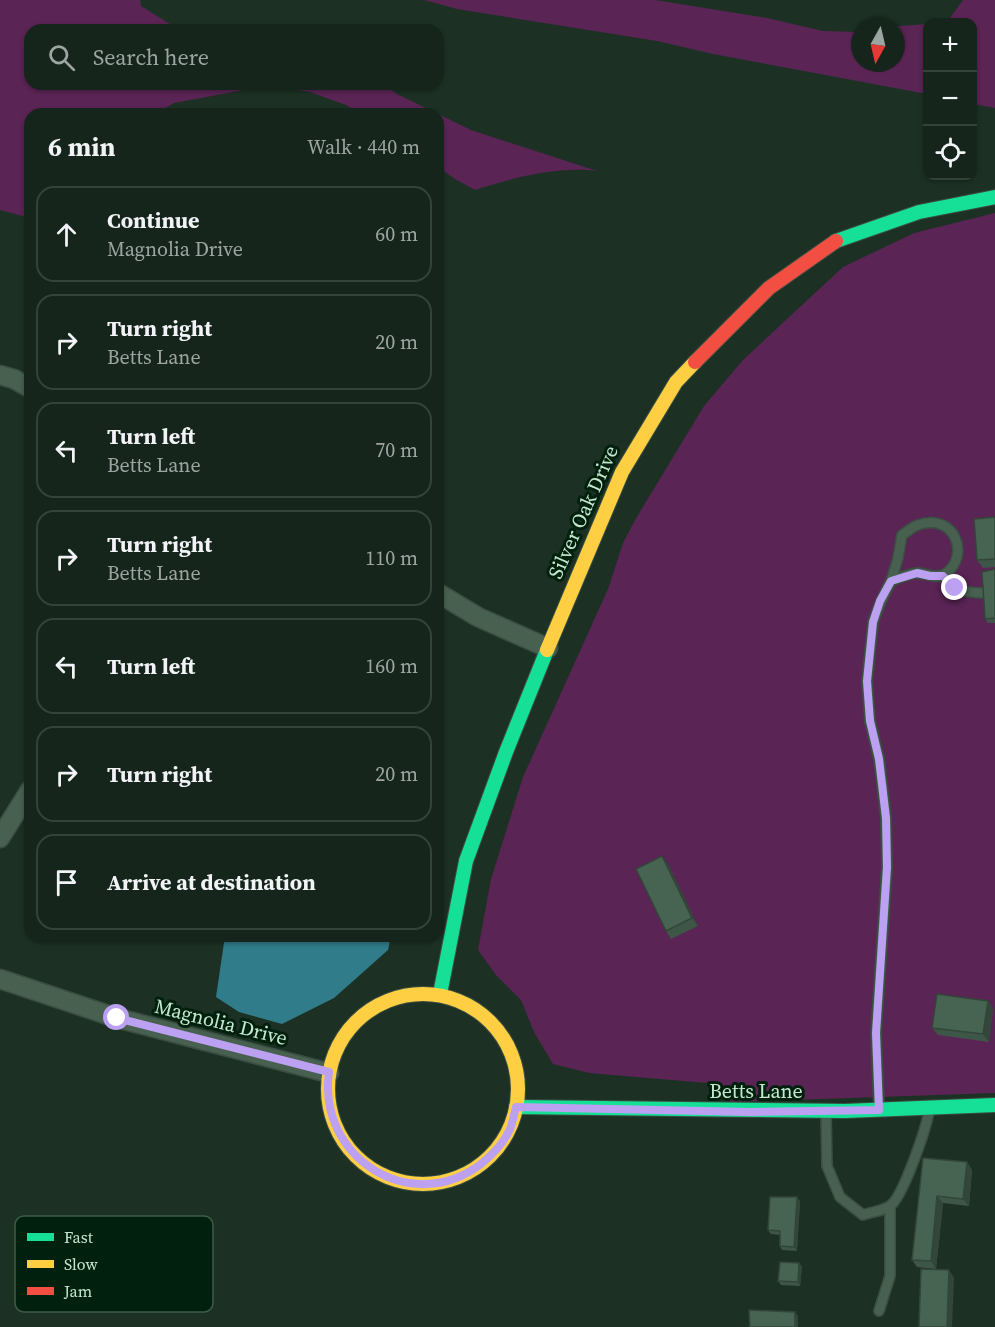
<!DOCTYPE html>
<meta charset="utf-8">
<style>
:root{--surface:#15251b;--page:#1e2d24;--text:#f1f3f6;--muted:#9da5a3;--line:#34423a}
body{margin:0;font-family:"Source Serif 4",serif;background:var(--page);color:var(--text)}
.controls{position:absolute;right:18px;top:18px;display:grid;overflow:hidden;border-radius:12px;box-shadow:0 2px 4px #0004}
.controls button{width:54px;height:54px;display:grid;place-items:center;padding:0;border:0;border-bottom:2px solid var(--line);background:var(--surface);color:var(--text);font:30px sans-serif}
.compass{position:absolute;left:851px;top:18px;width:54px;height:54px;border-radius:50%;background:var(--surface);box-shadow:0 2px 4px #0004;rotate:188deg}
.stop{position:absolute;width:18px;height:18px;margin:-14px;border:4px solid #bca0f2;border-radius:50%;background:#fff}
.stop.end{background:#bca0f2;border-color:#fff;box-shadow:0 2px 6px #0008}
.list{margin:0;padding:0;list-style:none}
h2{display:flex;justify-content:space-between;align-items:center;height:78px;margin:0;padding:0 24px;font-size:26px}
h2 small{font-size:20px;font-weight:400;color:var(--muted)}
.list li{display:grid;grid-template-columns:39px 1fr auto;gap:18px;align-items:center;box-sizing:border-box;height:96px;margin:0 12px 12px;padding:0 12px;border:2px solid var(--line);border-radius:18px}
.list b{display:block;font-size:22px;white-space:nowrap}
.list p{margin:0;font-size:20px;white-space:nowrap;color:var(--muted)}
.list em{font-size:20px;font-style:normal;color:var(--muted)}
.icon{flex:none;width:33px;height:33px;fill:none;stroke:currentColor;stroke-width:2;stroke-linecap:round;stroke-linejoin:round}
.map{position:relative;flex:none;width:995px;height:1327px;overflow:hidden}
.search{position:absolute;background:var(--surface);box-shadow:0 2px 4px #0004;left:24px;top:24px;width:420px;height:66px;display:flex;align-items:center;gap:15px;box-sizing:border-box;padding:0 21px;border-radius:18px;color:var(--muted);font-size:22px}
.panel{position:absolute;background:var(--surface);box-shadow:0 2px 4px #0004;left:24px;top:108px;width:420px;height:834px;border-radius:18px}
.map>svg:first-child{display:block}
.green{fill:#5a2454}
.water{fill:#307c8a}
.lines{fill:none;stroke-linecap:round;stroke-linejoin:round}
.lane-casing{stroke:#3b4e42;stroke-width:12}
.street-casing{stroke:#3b4e42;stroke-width:21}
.fast-casing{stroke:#3b4e42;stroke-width:16}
.slow-casing{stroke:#3b4e42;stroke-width:16}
.jam-casing{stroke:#3b4e42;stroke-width:16}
.lane{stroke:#476050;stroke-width:9}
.street{stroke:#476050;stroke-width:18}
.fast{stroke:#16e098;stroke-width:14}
.slow{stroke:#ffcf43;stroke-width:14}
.jam{stroke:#f24e42;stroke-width:14}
.wall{fill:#3d5647}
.shaded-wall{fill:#324639}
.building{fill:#476452;stroke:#324639;stroke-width:1.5}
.route{stroke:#bca0f2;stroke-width:8}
.labels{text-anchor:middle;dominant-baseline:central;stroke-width:6;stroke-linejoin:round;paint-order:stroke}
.street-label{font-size:20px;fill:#c4e8ce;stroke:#01200d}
.key{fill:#01200d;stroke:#3c5c47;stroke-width:1.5}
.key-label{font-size:16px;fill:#c4e8ce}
</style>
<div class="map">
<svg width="995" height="1327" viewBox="0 0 995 1327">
<rect width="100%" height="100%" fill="#1c3124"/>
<path class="green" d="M0 0H140L141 6 170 24 190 30H30V84H384L397 94 471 130 597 171C557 166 513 178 475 190L455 179 438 167V114H360L346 105 310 92 271 85 174 103 155 114H30V218L0 210Z
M424 0H655L767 18 823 31 860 32V63H896V27H887L927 24V94L713 54 657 41 457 9Z
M963 0H995V108L973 104 972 22H947Z
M995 213V1093L731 1102 707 1083 589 1073 553 1064 534 1032 521 1000 496 975 478 950 491 879 523 777 608 589 623 543 635 520 704 406 743 360 843 267 914 233Z"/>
<path class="water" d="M225 936H391L388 950 334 998 282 1024 239 1012 216 997Z"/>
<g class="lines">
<defs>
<path id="lane" d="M943 576C956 590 961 592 981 593
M879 1107 876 1033 887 867 886 818 879 759 870 721 867 681 873 622 881 601 891 581 898 558 902 535C907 532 912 527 918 525 955 512 971 556 945 574 937 579 927 574 918 573 910 573 899 578 891 581
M826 1113 827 1166 840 1197 863 1215C871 1212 883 1211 890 1206 903 1197 926 1129 929 1111
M879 1311 890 1276V1206"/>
<path id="street" d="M0 375 14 379 30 388
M438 593 478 617 548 648
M0 838 30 790
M0 979 117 1018 329 1073"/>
<path id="fast" d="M836 241 919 212 995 197
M440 994 466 861 506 752 547 650
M516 1107 845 1111 995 1105"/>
<path id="slow" d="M547 650 622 472 676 382 695 362
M328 1089a95 95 0 1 1 190 0a95 95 0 1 1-190 0Z"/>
<path id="jam" d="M695 362 769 288 836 241"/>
</defs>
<use href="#lane" class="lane-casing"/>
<use href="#street" class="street-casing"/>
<use href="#fast" class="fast-casing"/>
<use href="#slow" class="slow-casing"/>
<use href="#jam" class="jam-casing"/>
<use href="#lane" class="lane"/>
<use href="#street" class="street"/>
<use href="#fast" class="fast"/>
<use href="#slow" class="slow"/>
<use href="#jam" class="jam"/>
</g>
<path class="wall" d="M995 517V567L983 568 977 560Z
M995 569V623H988L985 619Z
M668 864 698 926 671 939 666 931Z
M988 1001 993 1008 989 1042 938 1035 932 1028Z
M923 1158 967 1162 972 1170 969 1206 943 1203 936 1269 917 1267 912 1260Z
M800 1201 797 1251 782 1250 780 1246V1235L771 1234 768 1230Z
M799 1263 802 1267 800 1286 781 1285 778 1281Z"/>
<path class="shaded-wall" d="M662 856 668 864 698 926 692 918Z
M988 1001 993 1008 989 1042 983 1034Z
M967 1162 972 1170 969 1206 963 1199Z
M937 1196 943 1203 936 1269 931 1261Z
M797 1197 800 1201 797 1251 794 1247Z
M799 1263 802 1267 800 1286 798 1282Z
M949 1270 954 1278 952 1327H947Z
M795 1312 798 1316V1327H795Z"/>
<path class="building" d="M995 517V559L977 560 974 519Z
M995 569V618L985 619 982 572Z
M662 856 692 918 666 931 636 869Z
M937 994 988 1001 983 1034 932 1028Z
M923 1158 967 1162 963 1199 937 1196 931 1261 912 1260Z
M770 1197H797L794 1247 780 1246V1231L768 1230Z
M780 1262 799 1263 798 1282 778 1281Z
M921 1269 949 1270 947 1327H919Z
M749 1310 795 1312V1327H750Z"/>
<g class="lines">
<path class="route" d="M117 1018 329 1072C317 1158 411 1217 481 1164 492 1155 504 1143 510 1129 513 1122 514 1114 516 1107L751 1112 879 1110 876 1033 887 867 886 818 879 759 870 721 867 681 873 622 880 601 891 581 917 573 930 576H943L955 588"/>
</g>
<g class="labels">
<g class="street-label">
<text transform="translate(583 512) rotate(-66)">Silver Oak Drive</text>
<text transform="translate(221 1022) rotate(14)">Magnolia Drive</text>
<text x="756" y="1091">Betts Lane</text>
</g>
</g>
<rect x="15" y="1216" width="198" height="96" rx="9" class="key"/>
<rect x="27" y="1233" width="27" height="8" fill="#16e098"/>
<rect x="27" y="1260" width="27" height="8" fill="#ffcf43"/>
<rect x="27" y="1287" width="27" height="8" fill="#f24e42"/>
<g class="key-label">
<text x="64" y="1243">Fast</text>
<text x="64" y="1270">Slow</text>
<text x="64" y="1297">Jam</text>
</g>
</svg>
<div class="controls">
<button>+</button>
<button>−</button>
<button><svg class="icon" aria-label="locate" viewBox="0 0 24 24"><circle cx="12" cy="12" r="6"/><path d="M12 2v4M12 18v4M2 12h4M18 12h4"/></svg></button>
</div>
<svg class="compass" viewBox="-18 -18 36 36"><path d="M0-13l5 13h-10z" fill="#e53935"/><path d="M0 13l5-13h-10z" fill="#9da5a3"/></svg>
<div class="stop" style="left:117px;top:1018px"></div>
<div class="stop end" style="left:955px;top:588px"></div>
<div class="search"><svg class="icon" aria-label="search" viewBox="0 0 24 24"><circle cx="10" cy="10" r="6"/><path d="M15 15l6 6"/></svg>Search here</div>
<section class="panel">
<h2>6 min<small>Walk · 440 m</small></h2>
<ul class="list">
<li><svg class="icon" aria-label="ahead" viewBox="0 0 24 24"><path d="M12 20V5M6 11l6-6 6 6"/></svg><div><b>Continue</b><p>Magnolia Drive</p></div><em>60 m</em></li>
<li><svg class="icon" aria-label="right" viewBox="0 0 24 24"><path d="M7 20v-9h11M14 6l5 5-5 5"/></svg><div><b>Turn right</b><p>Betts Lane</p></div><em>20 m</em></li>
<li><svg class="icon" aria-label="left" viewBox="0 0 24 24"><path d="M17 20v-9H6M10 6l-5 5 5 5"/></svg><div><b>Turn left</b><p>Betts Lane</p></div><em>70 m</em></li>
<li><svg class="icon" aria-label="right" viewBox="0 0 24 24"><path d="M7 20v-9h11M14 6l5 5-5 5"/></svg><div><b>Turn right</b><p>Betts Lane</p></div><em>110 m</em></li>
<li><svg class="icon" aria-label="left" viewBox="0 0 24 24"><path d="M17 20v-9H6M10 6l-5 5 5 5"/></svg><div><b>Turn left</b></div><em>160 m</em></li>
<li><svg class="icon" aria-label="right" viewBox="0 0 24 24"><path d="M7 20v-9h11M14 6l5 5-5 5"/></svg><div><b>Turn right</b></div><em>20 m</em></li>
<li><svg class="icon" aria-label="arrive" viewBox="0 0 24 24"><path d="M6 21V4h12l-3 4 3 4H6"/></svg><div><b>Arrive at destination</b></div></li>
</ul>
</section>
</div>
